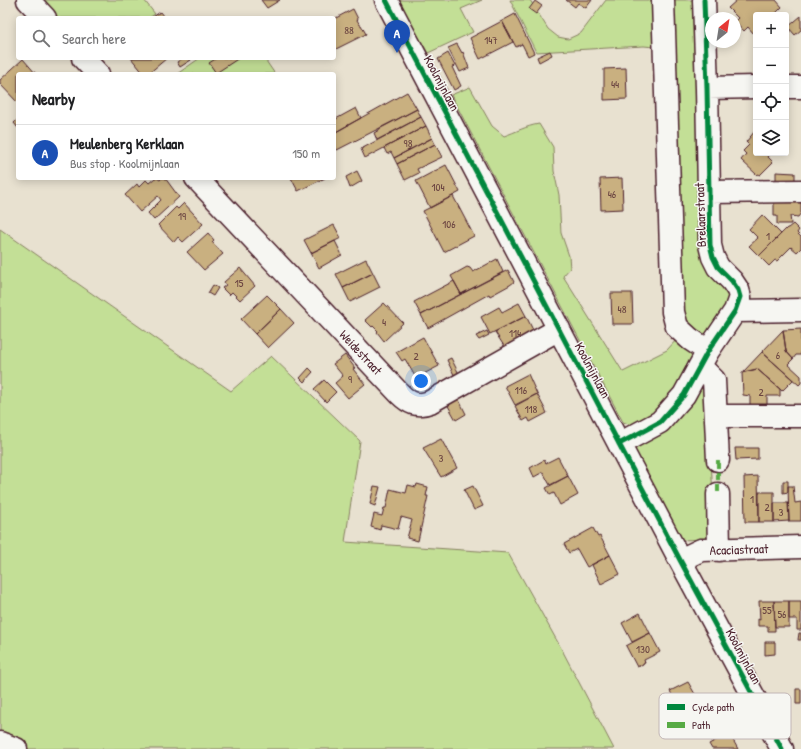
<!DOCTYPE html>
<meta charset="utf-8">
<style>
:root{--surface:#fff;--page:#f6f6f6;--text:#202124;--muted:#757577;--line:#e0e0e0;--accent:#111827}
body{margin:0;font-family:"Patrick Hand",sans-serif;background:var(--page);color:var(--text)}
.controls{position:absolute;right:12px;top:12px;display:grid;overflow:hidden;border-radius:4px;box-shadow:0 2px 10px #0003}
.controls button{width:36px;height:36px;display:grid;place-items:center;padding:0;border:0;border-bottom:1px solid var(--line);background:var(--surface);color:var(--text);font:20px sans-serif}
.compass{position:absolute;left:705px;top:12px;width:36px;height:36px;border-radius:50%;background:var(--surface);box-shadow:0 2px 10px #0003;rotate:30deg}
.you{position:absolute;left:421px;top:381px;width:14px;height:14px;margin:-10px;border:3px solid #fff;border-radius:50%;background:#1a73e8;box-shadow:0 0 0 6px #1a73e833}
.badge{display:grid;place-items:center;width:26px;height:26px;border-radius:50%;background:var(--accent);color:#fff;font-size:13px;font-weight:700}
.pin{position:absolute;translate:-50% -33px;filter:drop-shadow(0 1px 2px #0008)}
.pin::after{content:'';position:absolute;top:21px;width:14px;height:12px;background:inherit;clip-path:polygon(0 0,100% 0,50% 100%)}
.list{margin:0;padding:0;list-style:none}
h2{display:flex;justify-content:space-between;align-items:center;height:52px;margin:0;padding:0 16px;font-size:17px}
h2 small{font-size:13px;font-weight:400;color:var(--muted)}
.list li{display:grid;grid-template-columns:26px 1fr auto;gap:12px;align-items:center;box-sizing:border-box;height:56px;padding:0 16px;border-top:1px solid var(--line)}
.list b{display:block;font-size:15px;white-space:nowrap}
.list p{margin:0;font-size:13px;white-space:nowrap;color:var(--muted)}
.list em{font-size:13px;font-style:normal;color:var(--muted)}
.icon{flex:none;width:22px;height:22px;fill:none;stroke:currentColor;stroke-width:2;stroke-linecap:round;stroke-linejoin:round}
.map{position:relative;flex:none;width:801px;height:749px;overflow:hidden}
.search{position:absolute;background:var(--surface);box-shadow:0 2px 10px #0003;left:16px;top:16px;width:320px;height:44px;display:flex;align-items:center;gap:10px;box-sizing:border-box;padding:0 14px;border-radius:4px;color:var(--muted);font-size:15px}
.panel{position:absolute;background:var(--surface);box-shadow:0 2px 10px #0003;left:16px;top:72px;width:320px;height:108px;border-radius:4px}
.map>svg:first-child{display:block}
.green{fill:#c3df96;stroke:#867f60}
.building{fill:#c9b080;stroke:#4a1f2b}
.lines{fill:none;stroke-linecap:round;stroke-linejoin:round}
.minor-casing{stroke:#4a1f2b;stroke-width:25}
.minor{stroke:#f6f6f2;stroke-width:22}
.quiet{stroke:#57aa44;stroke-width:4;stroke-dasharray:8 4;stroke-linecap:butt}
.cycleway-casing{stroke:#f6f6f2;stroke-width:8}
.cycleway{stroke:#00873e;stroke-width:5}
.labels{text-anchor:middle;dominant-baseline:central;stroke-width:3;stroke-linejoin:round;paint-order:stroke}
.number-label{font-size:11px;fill:#6a4340}
.street-label{font-size:13px;fill:#4a1f2b;stroke:#f6f6f2}
.key{fill:#f6f6f2;stroke:#c2b6b6;stroke-width:1}
.key-label{font-size:11px;fill:#4a1f2b}
</style>
<div class="map">
<svg width="801" height="749" viewBox="0 0 801 749">
<rect width="100%" height="100%" fill="#e8e1d0"/>
<filter id="ink" filterUnits="userSpaceOnUse"><feTurbulence type="fractalNoise" baseFrequency=".025" numOctaves="2"/><feDisplacementMap in="SourceGraphic" scale="8" xChannelSelector="R" yChannelSelector="G"/><feConvolveMatrix kernelMatrix="1 2 1 2 8 2 1 2 1" color-interpolation-filters="sRGB"/></filter>
<g filter="url(#ink)">
<path class="green" d="M38 0H144L155 14 149 18H55Z
M400 0H482L461 9 473 32 428 53 403 10Z
M510 0H530L548 29 558 37 568 39 581 33 606 0H654V47L644 46 536 52Z
M671 0H697L705 243 732 293 707 339 684 327Z
M200 58H264L275 74H177Z
M470 87 492 126 504 136C516 132 526 126 539 124L553 147 554 171 559 195 561 233 569 256 570 268 563 276 623 372 667 350 677 339 693 353 694 361 661 411 632 425 623 422 451 95Z
M0 229 231 391 271 356 360 441 345 542 508 553 561 648 614 749H0Z
M702 379 707 384 715 535 709 539 681 540 634 451 637 445Z"/>
<path class="building" d="M261 0H280L267 8Z
M566 0H592L586 8 578 3 575 7Z
M737 0H776L782 7 774 15H756V32L754 34 748 27 744 31 735 21 738 18 728 8Z
M535 1 542 6 536 14 529 9Z
M353 9 358 19 357 20 360 25H361L366 34 334 50V19Z
M160 12 164 17 154 18 153 17Z
M515 14 534 53 528 56 522 44 516 47 502 21Z
M801 16V30L795 35 788 27Z
M502 21 513 42 480 59 470 38Z
M786 26 790 31 786 35Z
M457 44 462 53 463 52 469 68 460 72 448 48Z
M550 51 552 55 539 62 537 57Z
M448 53 455 66 452 67 461 86 454 90 438 59Z
M131 58H167L148 74H144Z
M183 58H189L191 60 180 67 177 62Z
M217 58H239L216 73 209 63Z
M23 59 36 74H18V103L0 84V80Z
M626 68 627 99 604 100V69Z
M407 92 417 109 337 150 334 144V133Z
M356 108 361 118 334 133V120Z
M417 109 421 117 377 140 374 133 379 130V129Z
M421 117 426 126 365 158 361 149Z
M18 119V128L14 123Z
M426 126 432 138 394 158 391 152 387 154 384 148Z
M755 131 756 153H771L768 157 773 162 760 175 758 174 757 175 741 160 746 154 743 151 749 145 746 142Z
M432 138 435 144 397 164 394 158Z
M435 144 442 157 417 169 419 173 405 180 397 164Z
M446 165 460 192 430 208 416 181Z
M357 171 362 181 350 188 346 177Z
M776 172 795 173V187L776 182Z
M155 178H157L160 180 162 178H165L179 197 154 220 148 213 161 200 158 196 140 212 125 195 137 184 139 187 146 180 149 183Z
M291 178H325L298 191Z
M622 178 623 209 601 210 600 179Z
M801 194V213L798 217 790 216 791 224H777V216H774V195Z
M453 196 474 236 444 252 423 211Z
M184 203 203 224 183 242 178 237 174 242 158 225 176 207 178 209Z
M762 215 781 234 759 256 749 246 758 238 749 229Z
M793 224 799 230 797 233 801 237V248L797 252 791 247 777 261 775 260 769 266 759 256 787 228H788Z
M334 225 341 238 311 253 304 240Z
M208 233 214 240 212 242 223 254 204 270 187 252Z
M335 241 342 255 319 268 311 253Z
M366 259 373 273 343 288 336 274Z
M497 259 503 272 461 294 451 276 467 267 470 268 473 272Z
M240 268 255 286 240 300 232 292 229 295 222 288 226 285 224 282Z
M508 270 514 282 510 285 490 296 489 294 428 328 421 315Z
M373 273 380 287 350 302 343 288Z
M454 281 461 294 421 315 414 302Z
M213 285 218 288 213 296 208 293Z
M611 293H632L633 324H612Z
M267 295 281 309 255 334 241 319Z
M384 303 403 323 384 341 377 332 378 331 373 326 372 327 365 320Z
M519 303 526 316 490 334 481 317 499 307 502 312Z
M281 309 294 323 268 348 255 334Z
M526 316 535 334 506 349 495 332Z
M801 329V355H796L793 359 786 351 783 330Z
M783 330 786 351 793 359 788 364 801 376V383L799 385 762 352Z
M487 331 489 335 479 340 476 336Z
M423 337 439 366 416 378 405 359 402 361 396 352Z
M762 352 793 380 782 391 757 369 743 372Z
M345 355 355 368 353 369 365 384 348 398 335 383 343 376 333 364Z
M451 358 459 374 455 377 447 360Z
M309 368 313 372 304 382 300 378Z
M757 369 780 389V396H767V411L750 410V396L743 395 742 373Z
M528 374 537 394 515 405 505 386Z
M324 380 336 392 326 402 314 389Z
M537 394 547 413 530 422 528 418 523 421 515 406Z
M458 398 466 414 456 420 447 404Z
M441 439 457 468 441 477 423 448Z
M735 448H758V459L736 460Z
M558 457 568 476 550 485 543 472 534 477 530 468 544 460 546 463Z
M568 476 578 495 560 505 554 493 550 495 546 488Z
M758 476 759 522H745L744 477Z
M783 481H788V492L783 493Z
M417 484 428 487 426 496H428L418 541 407 538 412 520 401 517 398 529 381 525 380 530 371 527 374 514 382 516 384 508H386L390 489 406 493 408 485 416 487Z
M374 486 380 487 375 506 370 504Z
M473 486 483 506 474 510 464 490Z
M788 486H793L795 503 801 502V521H789Z
M759 492H774V522H759Z
M774 503H788L789 521 774 522Z
M593 528 598 537 600 536 610 555 587 567 577 549 569 553 564 544Z
M610 555 620 574 601 584 592 565Z
M759 601H774L775 631H768V626H758V619L760 620Z
M774 601H789V627H775Z
M789 601H801V630H797V619H789Z
M640 613 650 633 632 642 622 623Z
M650 633 660 652 644 660 645 663 637 667 626 646Z
M799 633H801V640H798Z
M765 642H775V654L765 655Z
M688 682 699 701 680 710 670 691Z
M796 689H801V704H796Z
M729 733 738 749H712L709 744Z"/>
<g class="lines">
<defs>
<path id="minor" d="M28 0 45 18
M386 0 680 560 782 749
M663 0 673 312 677 327 690 339 708 351
M83 58 98 74
M786 87H801
M707 88 756 87
M196 178 400 394C409 403 417 407 430 402L559 329
M709 192 801 191
M735 311 801 310
M700 366 714 380 718 460
M716 416H801
M619 444 660 422 684 395 708 351 735 311 740 297 738 290 732 281 718 267 713 257 710 245 707 88 704 0
M718 494 719 550
M680 560 701 550 801 547
M0 743 16 749"/>
</defs>
<use href="#minor" class="minor-casing"/>
<use href="#minor" class="minor"/>
<path class="quiet" d="M718 460V494"/>
<defs>
<path id="cycleway" d="M386 0 680 560 782 749
M619 444 660 422 684 395 708 351 735 311 740 297 738 290 732 281 718 267 713 257 710 245 707 88 704 0"/>
</defs>
<use href="#cycleway" class="cycleway-casing"/>
<use href="#cycleway" class="cycleway"/>
</g>
</g>
<g class="labels">
<g class="number-label">
<text x="349" y="30">88</text>
<text x="491" y="40">147</text>
<text x="615" y="84">44</text>
<text x="408" y="143">98</text>
<text x="438" y="187">104</text>
<text x="612" y="194">46</text>
<text x="182" y="216">19</text>
<text x="449" y="224">106</text>
<text x="768" y="236">1</text>
<text x="239" y="283">15</text>
<text x="622" y="309">48</text>
<text x="384" y="322">4</text>
<text x="515" y="333">114</text>
<text x="778" y="355">6</text>
<text x="416" y="356">2</text>
<text x="350" y="379">9</text>
<text x="521" y="390">116</text>
<text x="761" y="392">2</text>
<text x="531" y="409">118</text>
<text x="441" y="458">3</text>
<text x="752" y="499">1</text>
<text x="767" y="507">2</text>
<text x="781" y="512">3</text>
<text x="767" y="610">55</text>
<text x="782" y="614">56</text>
<text x="643" y="649">130</text>
</g>
<g class="street-label">
<text transform="translate(442 83) rotate(62)">Koolmijnlaan</text>
<text transform="translate(700 215) rotate(-92)">Brelaarstraat</text>
<text transform="translate(361 352) rotate(47)">Weidestraat</text>
<text transform="translate(593 370) rotate(62)">Koolmijnlaan</text>
<text transform="translate(739 549) rotate(-2)">Acaciastraat</text>
<text transform="translate(744 656) rotate(62)">Koolmijnlaan</text>
</g>
</g>
<rect x="659" y="693" width="132" height="46" rx="6" class="key"/>
<rect x="667" y="704" width="18" height="6" fill="#00873e"/>
<rect x="667" y="722" width="18" height="6" fill="#57aa44"/>
<g class="key-label">
<text x="692" y="711">Cycle path</text>
<text x="692" y="729">Path</text>
</g>
</svg>
<div class="controls">
<button>+</button>
<button>−</button>
<button><svg class="icon" aria-label="locate" viewBox="0 0 24 24"><circle cx="12" cy="12" r="6"/><path d="M12 2v4M12 18v4M2 12h4M18 12h4"/></svg></button>
<button><svg class="icon" aria-label="layers" viewBox="0 0 24 24"><path d="M12 4l9 5-9 5-9-5zM3 14l9 5 9-5"/></svg></button>
</div>
<svg class="compass" viewBox="-18 -18 36 36"><path d="M0-13l5 13h-10z" fill="#e53935"/><path d="M0 13l5-13h-10z" fill="#757577"/></svg>
<div class="you"></div>
<div class="pin badge" style="left:397px;top:53px;background:#1a4fb4">A</div>
<div class="search"><svg class="icon" aria-label="search" viewBox="0 0 24 24"><circle cx="10" cy="10" r="6"/><path d="M15 15l6 6"/></svg>Search here</div>
<section class="panel">
<h2>Nearby<small></small></h2>
<ul class="list">
<li><span class="badge" style="background:#1a4fb4">A</span><div><b>Meulenberg Kerklaan</b><p>Bus stop · Koolmijnlaan</p></div><em>150 m</em></li>
</ul>
</section>
</div>
